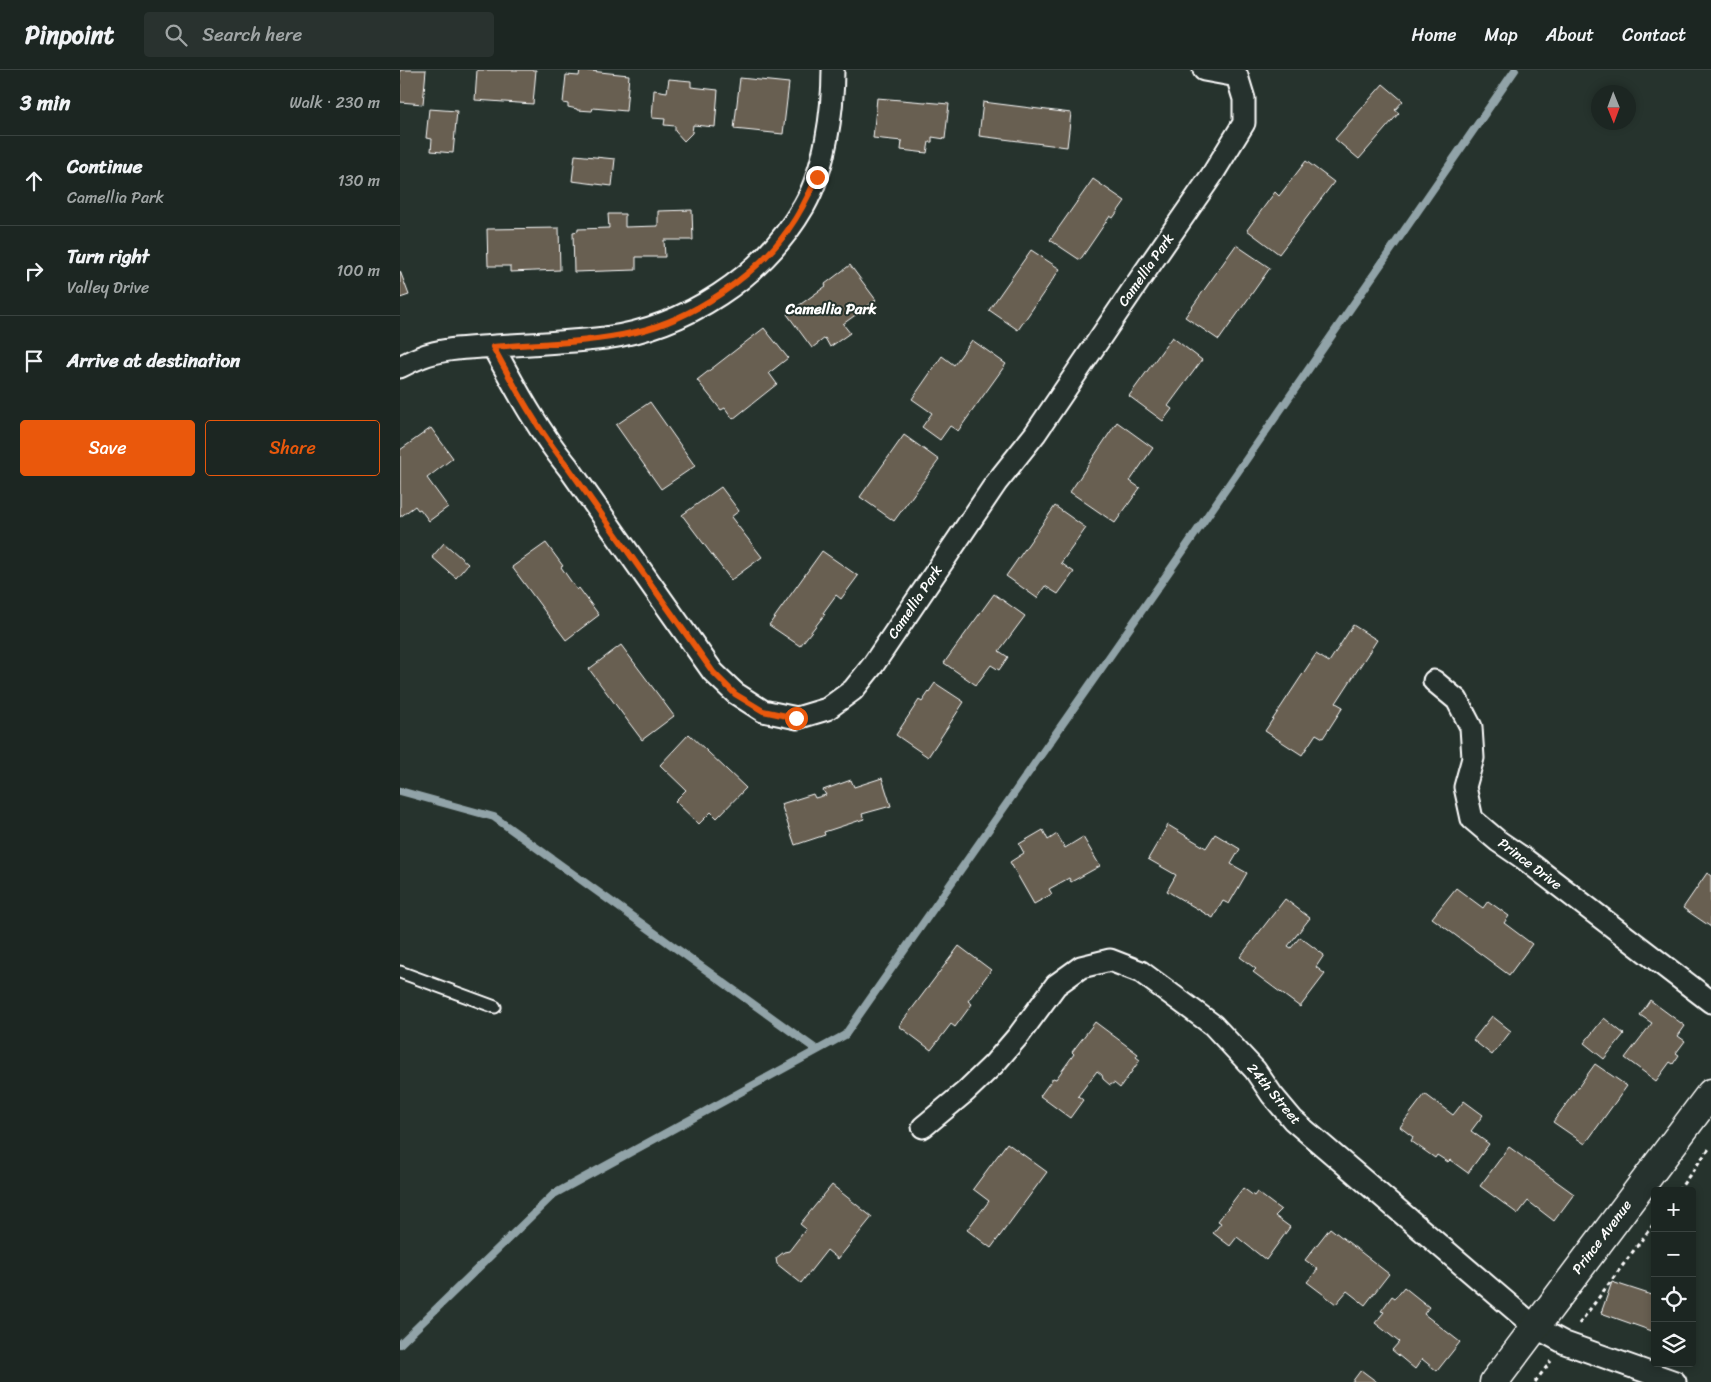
<!DOCTYPE html>
<meta charset="utf-8">
<style>
:root{--surface:#1c2622;--page:#29322f;--text:#f1f3f6;--muted:#a0a5a5;--line:#3a4340;--accent:#ea580c}
body{margin:0;font-family:Sriracha,sans-serif;background:var(--page);color:var(--text)}
.controls{position:absolute;right:15px;bottom:15px;display:grid;overflow:hidden;border-radius:5px;box-shadow:0 2px 8px #0003}
.controls button{width:45px;height:45px;display:grid;place-items:center;padding:0;border:0;border-bottom:1px solid var(--line);background:var(--surface);color:var(--text);font:25px sans-serif}
.compass{position:absolute;left:1191px;top:15px;width:45px;height:45px;border-radius:50%;background:var(--surface);box-shadow:0 2px 8px #0003;rotate:179deg}
.stop{position:absolute;width:15px;height:15px;margin:-11px;border:4px solid #ea580c;border-radius:50%;background:#fff}
.stop.end{background:#ea580c;border-color:#fff;box-shadow:0 1px 5px #0008}
.list{margin:0;padding:0;list-style:none}
h2{display:flex;justify-content:space-between;align-items:center;height:65px;margin:0;padding:0 20px;font-size:21px}
h2 small{font-size:16px;font-weight:400;color:var(--muted)}
.list li{display:grid;grid-template-columns:32px 1fr auto;gap:15px;align-items:center;box-sizing:border-box;height:90px;padding:0 20px;border-top:1px solid var(--line)}
.list b{display:block;font-size:19px;white-space:nowrap}
.list p{margin:0;font-size:16px;white-space:nowrap;color:var(--muted)}
.list em{font-size:16px;font-style:normal;color:var(--muted)}
.actions{display:flex;gap:10px;padding:15px 20px}
.actions a{flex:1;padding:11px 0;border:1px solid var(--accent);border-radius:5px;text-align:center;font-size:18px;color:var(--accent)}
.actions .main{background:var(--accent);color:#fff}
.icon{flex:none;width:28px;height:28px;fill:none;stroke:currentColor;stroke-width:2;stroke-linecap:round;stroke-linejoin:round}
.map{position:relative;flex:none;width:1311px;height:1312px;overflow:hidden}
header{display:flex;align-items:center;gap:30px;box-sizing:border-box;height:70px;padding:0 25px;background:var(--surface);border-bottom:1px solid var(--line)}
header strong{font-size:24px}
nav{display:flex;gap:28px;margin-inline-start:auto;font-size:18px}
.search{width:350px;height:45px;background:var(--page);display:flex;align-items:center;gap:12px;box-sizing:border-box;padding:0 18px;border-radius:5px;color:var(--muted);font-size:19px}
main{display:flex}
aside{flex:1;background:var(--surface)}
.map>svg:first-child{display:block}
.lines{fill:none;stroke-linecap:round;stroke-linejoin:round}
.stream{stroke:#91a3a8;stroke-width:8}
.building{fill:#685f51;stroke:#fff}
.service-casing{stroke:#fff;stroke-width:15}
.minor-casing{stroke:#fff;stroke-width:25}
.tertiary-casing{stroke:#fff;stroke-width:31}
.path{stroke:#fff;stroke-width:3;stroke-dasharray:4 4;stroke-linecap:butt}
.service{stroke:#26332d;stroke-width:11}
.minor{stroke:#26332d;stroke-width:21}
.tertiary{stroke:#26332d;stroke-width:28}
.route{stroke:#ea580c;stroke-width:6}
.labels{text-anchor:middle;dominant-baseline:central;stroke-width:4;stroke-linejoin:round;paint-order:stroke}
.street-label{font-size:14px;fill:#fff;stroke:#26332d}
.neighbourhood-label{font-size:15px;font-weight:bold;fill:#fff;stroke:#26332d}
</style>
<header>
<strong>Pinpoint</strong>
<div class="search"><svg class="icon" aria-label="search" viewBox="0 0 24 24"><circle cx="10" cy="10" r="6"/><path d="M15 15l6 6"/></svg>Search here</div>
<nav><a>Home</a><a>Map</a><a>About</a><a>Contact</a></nav>
</header>
<main>
<aside>
<h2>3 min<small>Walk · 230 m</small></h2>
<ul class="list">
<li><svg class="icon" aria-label="ahead" viewBox="0 0 24 24"><path d="M12 20V5M6 11l6-6 6 6"/></svg><div><b>Continue</b><p>Camellia Park</p></div><em>130 m</em></li>
<li><svg class="icon" aria-label="right" viewBox="0 0 24 24"><path d="M7 20v-9h11M14 6l5 5-5 5"/></svg><div><b>Turn right</b><p>Valley Drive</p></div><em>100 m</em></li>
<li><svg class="icon" aria-label="arrive" viewBox="0 0 24 24"><path d="M6 21V4h12l-3 4 3 4H6"/></svg><div><b>Arrive at destination</b></div></li>
</ul>
<div class="actions"><a class="main">Save</a><a>Share</a></div>
</aside>
<div class="map">
<svg width="1311" height="1312" viewBox="0 0 1311 1312">
<rect width="100%" height="100%" fill="#26332d"/>
<filter id="ink" filterUnits="userSpaceOnUse"><feTurbulence type="fractalNoise" baseFrequency=".02" numOctaves="2"/><feDisplacementMap in="SourceGraphic" scale="10" xChannelSelector="R" yChannelSelector="G"/><feConvolveMatrix kernelMatrix="1 2 1 2 8 2 1 2 1" color-interpolation-filters="sRGB"/></filter>
<g filter="url(#ink)">
<g class="lines">
<path class="stream" d="M0 721 94 747 417 980
M0 1274 154 1124 445 965 761 513 1115 0"/>
</g>
<path class="building" d="M0 0H26L23 34 0 32Z
M77 0H136L133 34 75 30Z
M180 0 229 5 226 41 193 38 192 41 177 40V39L168 37V34L163 33 166 5 179 6Z
M340 8 389 13 383 64 334 59Z
M269 9 291 11V17L318 20 315 57 293 55 292 63 284 71 275 61V56L264 55 265 49 252 48 254 20 267 22Z
M983 14 1003 31 995 40 999 43 959 89 935 69Z
M477 28 549 34 545 69 532 67V72H529L527 83 501 80 502 71 473 68Z
M583 32 671 43 667 77 579 66Z
M29 39 57 41 53 83 31 81 32 69 26 68Z
M175 85 215 89 212 116 172 111Z
M906 91 934 112 879 184 847 160 875 122 879 126Z
M693 109 725 131 713 148 710 146 680 190 650 170Z
M292 140 293 170H264L265 187H236V200L174 202 173 162 178 161V159L209 158 208 144H225V157L258 156V141Z
M159 158 160 200 110 202V196H88L87 159Z
M836 175 870 198 819 270 785 247Z
M631 180 660 199 618 260 589 240Z
M450 195 476 230 443 254 450 263 430 277 425 268 412 278 387 244 426 216 425 214Z
M0 201 9 225 0 228Z
M364 258 388 288 369 303 377 314 333 349 325 338 321 340 297 310Z
M772 267 802 290 768 336 772 339 763 351 729 326Z
M572 270 606 294 558 361 550 356 540 370 522 357 532 343 512 329 542 286 554 295Z
M250 332 295 396 261 419 216 355Z
M717 352 753 378 730 411 740 418 715 453 670 422Z
M31 358 53 388 27 408 48 437 29 451 20 439 18 440 15 436 0 447V380Z
M504 365 539 390 494 451 460 427Z
M321 417 339 441 331 447 362 487 331 510 282 445Z
M655 436 686 458 661 493 674 502 658 524 645 516 637 528 606 506Z
M44 473 68 494 56 508 32 487Z
M146 473 163 496 161 497 177 520 179 518 199 545 166 570 112 497Z
M422 481 458 506 441 529 436 525 423 543 425 544 400 576 369 555Z
M594 524 625 546 599 581 608 587 599 600 591 595 576 615 544 593Z
M953 555 977 570 936 633 943 637 923 668 916 664 902 685 865 661 916 584 929 592Z
M221 575 274 646 242 670 189 599Z
M535 613 564 632 528 687 496 665 519 630 522 632Z
M289 664 346 718 317 748 311 742 299 754 275 731 286 720 260 695Z
M482 708 491 736 462 744 464 749 424 762 425 765 395 775 381 734 413 724 415 728 426 725 423 720 451 710 454 717Z
M768 755 806 778 815 764 840 779 831 794 847 803 829 834 823 831 813 848 767 821 776 805 748 789Z
M643 760 648 770 657 764 665 778 683 767 700 796 671 812 669 808 649 819 652 824 634 834 610 792 624 783 619 774Z
M1307 803 1311 806V857L1283 838Z
M1056 818 1083 838 1088 831 1109 846 1104 853 1132 874 1109 905 1032 848Z
M885 829 910 848 888 876 891 878 900 867 924 885 916 897 925 904 900 937 853 902 856 899 840 887Z
M559 876 591 900 568 931 572 934 555 957 551 954 531 980 499 956Z
M1250 930 1285 956 1278 966 1285 971 1276 983 1279 985 1273 994 1270 992 1256 1011 1225 988 1252 953 1240 945Z
M1092 946 1111 961 1092 985 1073 970Z
M1204 948 1224 964 1204 989 1184 973Z
M695 952 738 984 736 987 740 990 720 1018 714 1013 710 1015 703 1009 702 1005 697 1001 678 1026 683 1030 670 1048 640 1026 653 1008 656 1009 674 984 672 982Z
M1195 994 1227 1016 1185 1074 1153 1052Z
M1025 1024 1053 1045 1064 1031 1083 1045 1071 1061 1089 1074 1068 1103 1050 1090 1048 1092 1037 1085 1035 1088 1011 1071 1013 1067 1000 1057Z
M607 1073 647 1102 591 1178 567 1160 589 1131 573 1119Z
M1109 1077 1174 1124 1154 1151 1128 1131 1118 1144 1080 1116Z
M432 1115 472 1147 438 1189 427 1180 401 1213 377 1194 376 1188 384 1182 389 1181 406 1159 400 1154Z
M843 1118 854 1126 857 1122 881 1140 875 1146 890 1157 866 1190 837 1167 830 1176 813 1163 821 1153 818 1151Z
M930 1158 989 1204 965 1235 947 1221 936 1234 907 1212 918 1199 905 1190Z
M1212 1212 1255 1226V1259L1253 1258 1252 1261 1201 1243Z
M1004 1217 1029 1237 1024 1244 1060 1272 1037 1301 1022 1289 1015 1299 992 1280 999 1272 975 1253 984 1242 981 1241 992 1226 995 1228Z
M961 1300 977 1312H952Z"/>
<g class="lines">
<defs>
<path id="service" d="M0 902 95 937"/>
<path id="minor" d="M804 0 837 6
M93 277C116 319 137 359 168 397L313 602 335 623 363 641 397 648 427 639 453 620 473 595 596 413 635 364 740 209 812 105 844 53V29L837 6
M0 297C7 293 14 290 21 287 44 278 70 278 95 276 132 274 169 272 205 268 286 257 363 207 404 136 425 99 433 42 433 0
M1034 611 1057 630 1071 657 1073 688 1065 717 1072 749 1098 771 1123 788 1311 932
M523 1057 565 1022 594 994 619 965 656 915 681 897 710 890 741 902 813 955 855 1000 872 1025 893 1050 1135 1257 1165 1273 1275 1312"/>
<path id="tertiary" d="M1094 1312 1311 1023"/>
</defs>
<use href="#service" class="service-casing"/>
<use href="#minor" class="minor-casing"/>
<use href="#tertiary" class="tertiary-casing"/>
<path class="path" d="M1278 1121 1311 1076
M1179 1254 1255 1152
M1135 1312 1151 1291"/>
<use href="#service" class="service"/>
<use href="#minor" class="minor"/>
<use href="#tertiary" class="tertiary"/>
</g>
</g>
<g class="lines" filter="url(#ink)">
<path class="route" d="M396 648 363 641 335 624 313 602 168 397C137 359 116 319 93 277 141 273 190 273 236 262 292 249 355 207 388 160 400 143 409 125 417 107"/>
</g>
<g class="labels">
<g class="street-label">
<text transform="translate(746 200) rotate(-55)">Camellia Park</text>
<text transform="translate(515 532) rotate(-56)">Camellia Park</text>
<text transform="translate(1130 794) rotate(37)">Prince Drive</text>
<text transform="translate(874 1024) rotate(50)">24th Street</text>
<text transform="translate(1202 1167) rotate(-53)">Prince Avenue</text>
</g>
<g class="neighbourhood-label">
<text x="431" y="239">Camellia Park</text>
</g>
</g>
</svg>
<div class="controls">
<button>+</button>
<button>−</button>
<button><svg class="icon" aria-label="locate" viewBox="0 0 24 24"><circle cx="12" cy="12" r="6"/><path d="M12 2v4M12 18v4M2 12h4M18 12h4"/></svg></button>
<button><svg class="icon" aria-label="layers" viewBox="0 0 24 24"><path d="M12 4l9 5-9 5-9-5zM3 14l9 5 9-5"/></svg></button>
</div>
<svg class="compass" viewBox="-18 -18 36 36"><path d="M0-13l5 13h-10z" fill="#e53935"/><path d="M0 13l5-13h-10z" fill="#a0a5a5"/></svg>
<div class="stop" style="left:396px;top:648px"></div>
<div class="stop end" style="left:417px;top:107px"></div>
</div>
</main>
